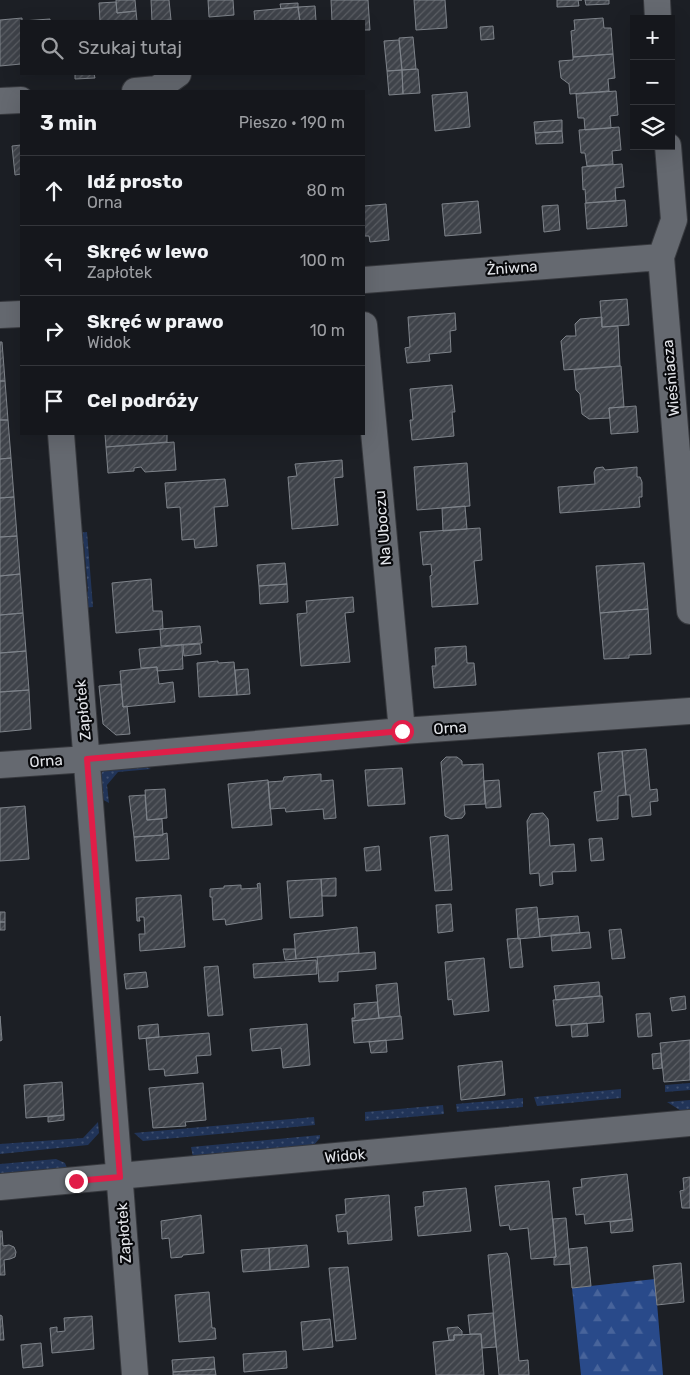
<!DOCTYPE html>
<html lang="pl">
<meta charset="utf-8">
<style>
:root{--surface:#15171c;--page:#1e2025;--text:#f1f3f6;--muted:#9d9fa3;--line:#34363b}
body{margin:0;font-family:Rubik,sans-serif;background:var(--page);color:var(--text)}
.controls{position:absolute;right:15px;top:15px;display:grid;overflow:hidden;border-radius:0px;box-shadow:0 5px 20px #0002}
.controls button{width:45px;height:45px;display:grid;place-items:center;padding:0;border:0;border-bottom:1px solid var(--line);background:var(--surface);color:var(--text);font:25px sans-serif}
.stop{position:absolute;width:15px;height:15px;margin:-11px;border:4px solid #e11d48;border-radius:50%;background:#fff}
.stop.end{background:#e11d48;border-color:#fff;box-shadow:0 1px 5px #0008}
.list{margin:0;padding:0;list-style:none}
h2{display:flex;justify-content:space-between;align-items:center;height:65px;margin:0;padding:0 20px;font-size:21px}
h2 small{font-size:16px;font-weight:400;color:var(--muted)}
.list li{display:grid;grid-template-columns:32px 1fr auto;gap:15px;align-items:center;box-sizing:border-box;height:70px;padding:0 20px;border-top:1px solid var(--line)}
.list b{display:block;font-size:19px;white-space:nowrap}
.list p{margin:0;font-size:16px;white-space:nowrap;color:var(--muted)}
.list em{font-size:16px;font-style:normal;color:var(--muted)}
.icon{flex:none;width:28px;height:28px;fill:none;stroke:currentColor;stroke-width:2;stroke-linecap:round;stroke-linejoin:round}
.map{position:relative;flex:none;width:690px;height:1375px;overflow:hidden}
.search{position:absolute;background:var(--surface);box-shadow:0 5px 20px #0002;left:20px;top:20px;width:345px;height:55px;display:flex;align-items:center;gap:12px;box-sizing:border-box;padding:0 18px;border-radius:0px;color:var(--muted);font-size:19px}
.panel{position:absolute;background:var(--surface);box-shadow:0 5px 20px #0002;left:20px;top:90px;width:345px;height:345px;border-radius:0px}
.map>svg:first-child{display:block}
.grass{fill:url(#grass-dots)}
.forest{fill:url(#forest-firs)}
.building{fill:url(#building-hatch);stroke:#7e838a}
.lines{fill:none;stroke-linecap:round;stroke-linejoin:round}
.minor-casing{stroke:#37393e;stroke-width:28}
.minor{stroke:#656970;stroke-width:26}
.route{stroke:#e11d48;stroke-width:6}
.labels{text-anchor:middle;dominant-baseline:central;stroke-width:4.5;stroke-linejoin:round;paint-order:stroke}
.street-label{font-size:15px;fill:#e3e5ea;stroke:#08090c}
</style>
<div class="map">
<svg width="690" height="1375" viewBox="0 0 690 1375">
<defs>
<pattern id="grass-dots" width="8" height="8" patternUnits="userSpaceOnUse" patternTransform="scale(1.25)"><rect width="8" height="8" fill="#213458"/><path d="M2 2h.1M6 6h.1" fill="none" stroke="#415170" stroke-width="1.8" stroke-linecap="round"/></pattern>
<pattern id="forest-firs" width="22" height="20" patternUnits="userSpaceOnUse" patternTransform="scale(1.25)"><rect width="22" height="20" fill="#294a8a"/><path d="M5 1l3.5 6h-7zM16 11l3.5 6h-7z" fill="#48649b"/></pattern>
<pattern id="building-hatch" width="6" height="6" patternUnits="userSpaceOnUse" patternTransform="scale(1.25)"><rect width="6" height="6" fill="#3f434a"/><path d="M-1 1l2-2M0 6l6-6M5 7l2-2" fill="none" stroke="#5b5e64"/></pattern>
</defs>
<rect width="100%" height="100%" fill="#1c1f25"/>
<path class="grass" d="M87 532 93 607 83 608 82 600 88 591 84 545 77 537V533Z
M138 764 151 769 118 772 107 785 109 803 100 798C100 792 99 780 101 774 107 762 127 765 138 764Z
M690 1083V1090L665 1092V1085Z
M621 1089V1098L537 1106 534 1097Z
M523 1098V1107L457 1112 456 1104Z
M690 1100V1112H683L667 1102Z
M443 1105 444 1114 365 1121V1112Z
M314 1117 315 1125 143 1141 134 1133Z
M98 1122 99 1133 88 1145 0 1154V1144L83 1138Z
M320 1135V1138L313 1146 193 1157 191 1147Z
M56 1159 65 1163 67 1168 0 1174V1164Z"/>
<path class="forest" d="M655 1279 663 1375H581L572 1288Z"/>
<path class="building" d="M116 0H135L136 11 117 13Z
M151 0H169L171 20 152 21Z
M208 0H233L234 15 209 17Z
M331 0H368L370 30H364V21H332Z
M414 0H445L447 28 416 30Z
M557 0H582H578L579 6 557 7Z
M585 0H609V4L586 5Z
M116 2 117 13 136 11 137 21H100L99 3Z
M298 3V7L281 9 280 4Z
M315 6 316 21H300L298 7Z
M298 7 300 21H255L254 11Z
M22 18V21L50 19V21H21V64L0 66V20Z
M603 18 604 28H611L613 54 573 57 571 31 575 30 574 20Z
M493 26 494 39 481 40 480 27Z
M413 37 416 69 402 70 399 38Z
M399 40 402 70 387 71 384 41Z
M613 54 615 78 608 79 609 91 570 94 569 84 561 78 559 61 573 60V57Z
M418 69 420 93 403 94 402 70Z
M402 70 403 94 389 95 387 71Z
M75 74H94L95 78 75 79Z
M616 91 618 115 610 116 611 128 585 130 584 118H578L576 94Z
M467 92 470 127 435 131 432 95Z
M562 120V131L535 133 534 122Z
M619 127 621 150 612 151 613 164 587 166 585 153H581L579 130Z
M562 131 563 143 536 144 535 133Z
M21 145V174L15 175 12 146Z
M622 164 624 187 615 188 616 201 586 203 585 189 583 190 582 167Z
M625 200 627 226 587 229 585 203Z
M478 201 481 233 445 236 442 204Z
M386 204 389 240 370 242 369 236H364V206Z
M558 205 560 230 544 232 542 206Z
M627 299 629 325 602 327 600 301Z
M455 313 456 330 450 331 451 352 429 354 430 361 407 363 405 348 410 347 408 317Z
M602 317V327L618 326 620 366 564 370 561 341 566 336H576L575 324 580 319Z
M0 342H2L5 381H0Z
M621 366 624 407 609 408 610 418 589 419 582 414 580 394 576 390 574 370Z
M0 381H5L8 420H0Z
M452 385 455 412H452L454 436 412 440 410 420H413L410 389Z
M636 406 638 432 611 434 609 408Z
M0 420H8L11 458 0 459Z
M105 434H167V442L106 447Z
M174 442 176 470 145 472 141 467 134 468V471L108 473 106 447Z
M11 458 14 497 0 498V459Z
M342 460 343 477 334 478 338 525 292 529 288 477 297 476 295 464Z
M467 463 470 506 417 510 414 467Z
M603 467 605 470 637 467V477H640L642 482V497H639L640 507 560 513 558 487 595 484 594 472 596 468Z
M225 479 228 506 214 507 217 546 195 548 194 539 182 540 180 507 167 508 165 483Z
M14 497 17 536 0 537V498Z
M465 506 467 529 443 531 442 508Z
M480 528 482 560 474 561 478 604 432 607 430 576 432 575 431 564 423 565 420 532Z
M17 536 20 574 0 576V537Z
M285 563 287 584 259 586 257 565Z
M644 563 648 609 600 613 596 566Z
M20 574 23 613 0 615V576Z
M151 579 153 611H162L163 629 116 633 112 583Z
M287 584 288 602 260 604 259 586Z
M353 597 354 612 345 613 350 662 301 666 297 614 307 613 306 601Z
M648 609 651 654 629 655V658L604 659 600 613Z
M23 613 26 651 0 653V615Z
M200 626 202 643 161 646 160 629Z
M200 644 201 654 184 656 183 645Z
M182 645 183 669 157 671V667L141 668 139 649Z
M466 646 467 663H474L476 685 434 688 432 666H436L435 648Z
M26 651 29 690 0 692V653Z
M218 661V663L234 662 237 695 199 697 197 663Z
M157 667 159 684 173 682 175 702 123 707 120 671Z
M248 669 250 694 237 695 235 670Z
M121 684 123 707 127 706 130 734 116 735 103 724 99 686Z
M29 690 31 729 0 732V692Z
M646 749 650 790 657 789 658 801 650 802 651 815 632 817 630 795H626L622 751Z
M622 751 626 795 618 796V819L597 821 594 792 602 791 598 753Z
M446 757H457L462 761V765L483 764 485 804 464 805 465 814 462 818 451 819 445 816 441 762Z
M402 768 405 804 368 806 365 770Z
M321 774V781L333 780 336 818 324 819 323 809 286 812 285 808 270 809 268 782 283 781 284 777Z
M268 780 272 825 232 828 228 784Z
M499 780 501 807 486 808 484 781Z
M165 789 167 818 147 820 145 790Z
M145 795 147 820 162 819 163 835 134 837 129 796Z
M25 806 29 859 0 861V808Z
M543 813 548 819 550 846 574 844 576 871 552 872 553 884 540 886 539 873 530 874 527 821 531 814Z
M167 833 169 859 136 861 134 837 163 835V834Z
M448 835 452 890 435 891 430 837Z
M602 838 604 860 591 861 589 839Z
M379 846 381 870 366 871 364 848Z
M336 878V896H322L321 879Z
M321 879 323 916 290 918 287 881Z
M260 883 262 919 226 925 225 919 213 920 212 897H210V889L224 888V886L241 885V889L258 888 257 884Z
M181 895 185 947 140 951 139 934H145L144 917H139L140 921H137L136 898Z
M451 904 453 931 438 933 436 905Z
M537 907 540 937 518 939 516 909Z
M0 912H5V922H0Z
M578 916 580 933 540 937 538 919Z
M0 922H5V930H0Z
M357 927 359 953 296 959 294 934Z
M621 929 625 958 612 959 609 930Z
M589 932 591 948 552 951 551 935Z
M520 938 523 967 510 968 507 939Z
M283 949H295L296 959 285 960Z
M375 952 376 969 338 972V981L319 982 317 957Z
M484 958 489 1011 454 1015 452 999 448 1000 445 962Z
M316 960 317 974 254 978 253 964Z
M218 966 223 1015 208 1016 204 967Z
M146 972 148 987 126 989 124 974Z
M599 982 600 996 556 1000 554 986Z
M397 983 400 1016 379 1018 376 985Z
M600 996H602L604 1022 556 1026 553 1000Z
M685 996 686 1009 672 1011 670 998Z
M377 1002 379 1018 352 1021V1018H355L354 1004Z
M650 1013 652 1036 638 1037 636 1014Z
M0 1016 2 1040 0 1041Z
M401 1016 403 1039 354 1043 352 1021Z
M587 1023 588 1036 572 1037 571 1025Z
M158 1024 159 1037 139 1039 138 1026Z
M307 1024 310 1065 283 1068 281 1048 252 1051 250 1029Z
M209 1033 211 1055 196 1056 198 1073 165 1076 164 1069 149 1070 146 1038Z
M386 1040 387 1052 371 1053 369 1042Z
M690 1040V1080L664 1082 660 1043Z
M661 1053 662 1068 653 1069 652 1054Z
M502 1061 505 1095 461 1100 458 1066Z
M62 1082 64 1115 26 1118 24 1085Z
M203 1083 206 1120 185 1122 186 1126 153 1128 149 1088Z
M64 1115V1120L48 1122V1117Z
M627 1174 632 1219 585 1224 584 1214 576 1215 573 1188 582 1187 581 1179Z
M690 1177V1208H682L680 1191 684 1190 683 1178Z
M549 1181 556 1257 531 1259 528 1228 510 1230 509 1225 500 1226 495 1186Z
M466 1188 471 1231 418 1236 415 1207 424 1206 423 1192Z
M389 1195 392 1240 348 1244 347 1231 338 1232 336 1215 346 1214 345 1199Z
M201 1215 204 1253 183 1255 182 1257 171 1258 169 1238 162 1239 161 1221Z
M566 1218 570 1264 554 1265V1257H556L553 1219Z
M632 1219 633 1231 611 1233 610 1222Z
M0 1231H2L3 1246 9 1245 14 1247 16 1252 15 1257 10 1259 4 1260 5 1275H0Z
M307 1245 309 1267 270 1270 269 1248Z
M587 1247 591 1286 572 1288 569 1249Z
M269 1248 270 1270 243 1272 241 1250Z
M507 1253 509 1258 519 1361 528 1360 529 1375H499L488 1255Z
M681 1263 684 1302 657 1305 653 1266Z
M348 1267 356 1339 336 1341 329 1268Z
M209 1292 212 1328H215L216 1339 179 1342 175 1295Z
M493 1313 496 1347 482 1348 481 1334H470L468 1315Z
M0 1315 2 1316 4 1340H0Z
M92 1316 94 1349 52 1353 50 1328 57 1327V1332L65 1331 64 1318Z
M330 1319 333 1347 303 1350 301 1322Z
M458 1327 462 1331V1335H454V1340H449L447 1328Z
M481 1334 484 1375H436L433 1342 454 1340V1335Z
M41 1343 43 1366 23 1368 21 1345Z
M286 1351 287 1368 244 1372 243 1354Z
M214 1357 215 1369 173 1372 172 1360Z
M215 1369 216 1375H173V1372Z"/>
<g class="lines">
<defs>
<path id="minor" d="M657 0 658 19
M135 91 157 89 178 74
M0 101 21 100
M668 146 674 220 661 257 690 611
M364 280 661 257
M0 315 21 314
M364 325 402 731
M61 434 135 1375
M0 765 87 759 402 731 690 711
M0 1187 690 1123"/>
</defs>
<use href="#minor" class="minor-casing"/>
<use href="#minor" class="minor"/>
</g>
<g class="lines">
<path class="route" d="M76 1181 120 1177 87 759 402 731"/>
</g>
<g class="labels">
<g class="street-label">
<text transform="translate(512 268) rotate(-4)">Żniwna</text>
<text transform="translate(671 378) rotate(-95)">Wieśniacza</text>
<text transform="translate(383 528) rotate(-95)">Na Uboczu</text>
<text transform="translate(83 710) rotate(-95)">Zapłotek</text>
<text transform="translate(450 728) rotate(-4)">Orna</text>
<text transform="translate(46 761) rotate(-4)">Orna</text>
<text transform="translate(345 1156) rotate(-5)">Widok</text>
<text transform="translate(124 1233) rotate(-94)">Zapłotek</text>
</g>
</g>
</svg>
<div class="controls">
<button>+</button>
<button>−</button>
<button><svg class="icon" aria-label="layers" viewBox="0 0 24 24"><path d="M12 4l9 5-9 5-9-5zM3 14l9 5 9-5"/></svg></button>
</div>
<div class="stop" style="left:402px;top:731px"></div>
<div class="stop end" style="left:76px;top:1181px"></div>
<div class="search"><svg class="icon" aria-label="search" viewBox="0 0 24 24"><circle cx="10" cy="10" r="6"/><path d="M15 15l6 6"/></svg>Szukaj tutaj</div>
<section class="panel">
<h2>3 min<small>Pieszo · 190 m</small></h2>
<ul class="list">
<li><svg class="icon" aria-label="ahead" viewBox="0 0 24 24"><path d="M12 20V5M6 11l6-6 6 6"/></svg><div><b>Idź prosto</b><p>Orna</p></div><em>80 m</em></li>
<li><svg class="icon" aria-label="left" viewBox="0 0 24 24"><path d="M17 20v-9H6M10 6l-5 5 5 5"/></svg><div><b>Skręć w lewo</b><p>Zapłotek</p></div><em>100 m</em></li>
<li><svg class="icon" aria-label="right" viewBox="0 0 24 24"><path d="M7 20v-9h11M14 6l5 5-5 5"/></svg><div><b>Skręć w prawo</b><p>Widok</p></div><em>10 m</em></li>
<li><svg class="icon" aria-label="arrive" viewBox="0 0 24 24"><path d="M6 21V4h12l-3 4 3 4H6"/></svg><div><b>Cel podróży</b></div></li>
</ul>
</section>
</div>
